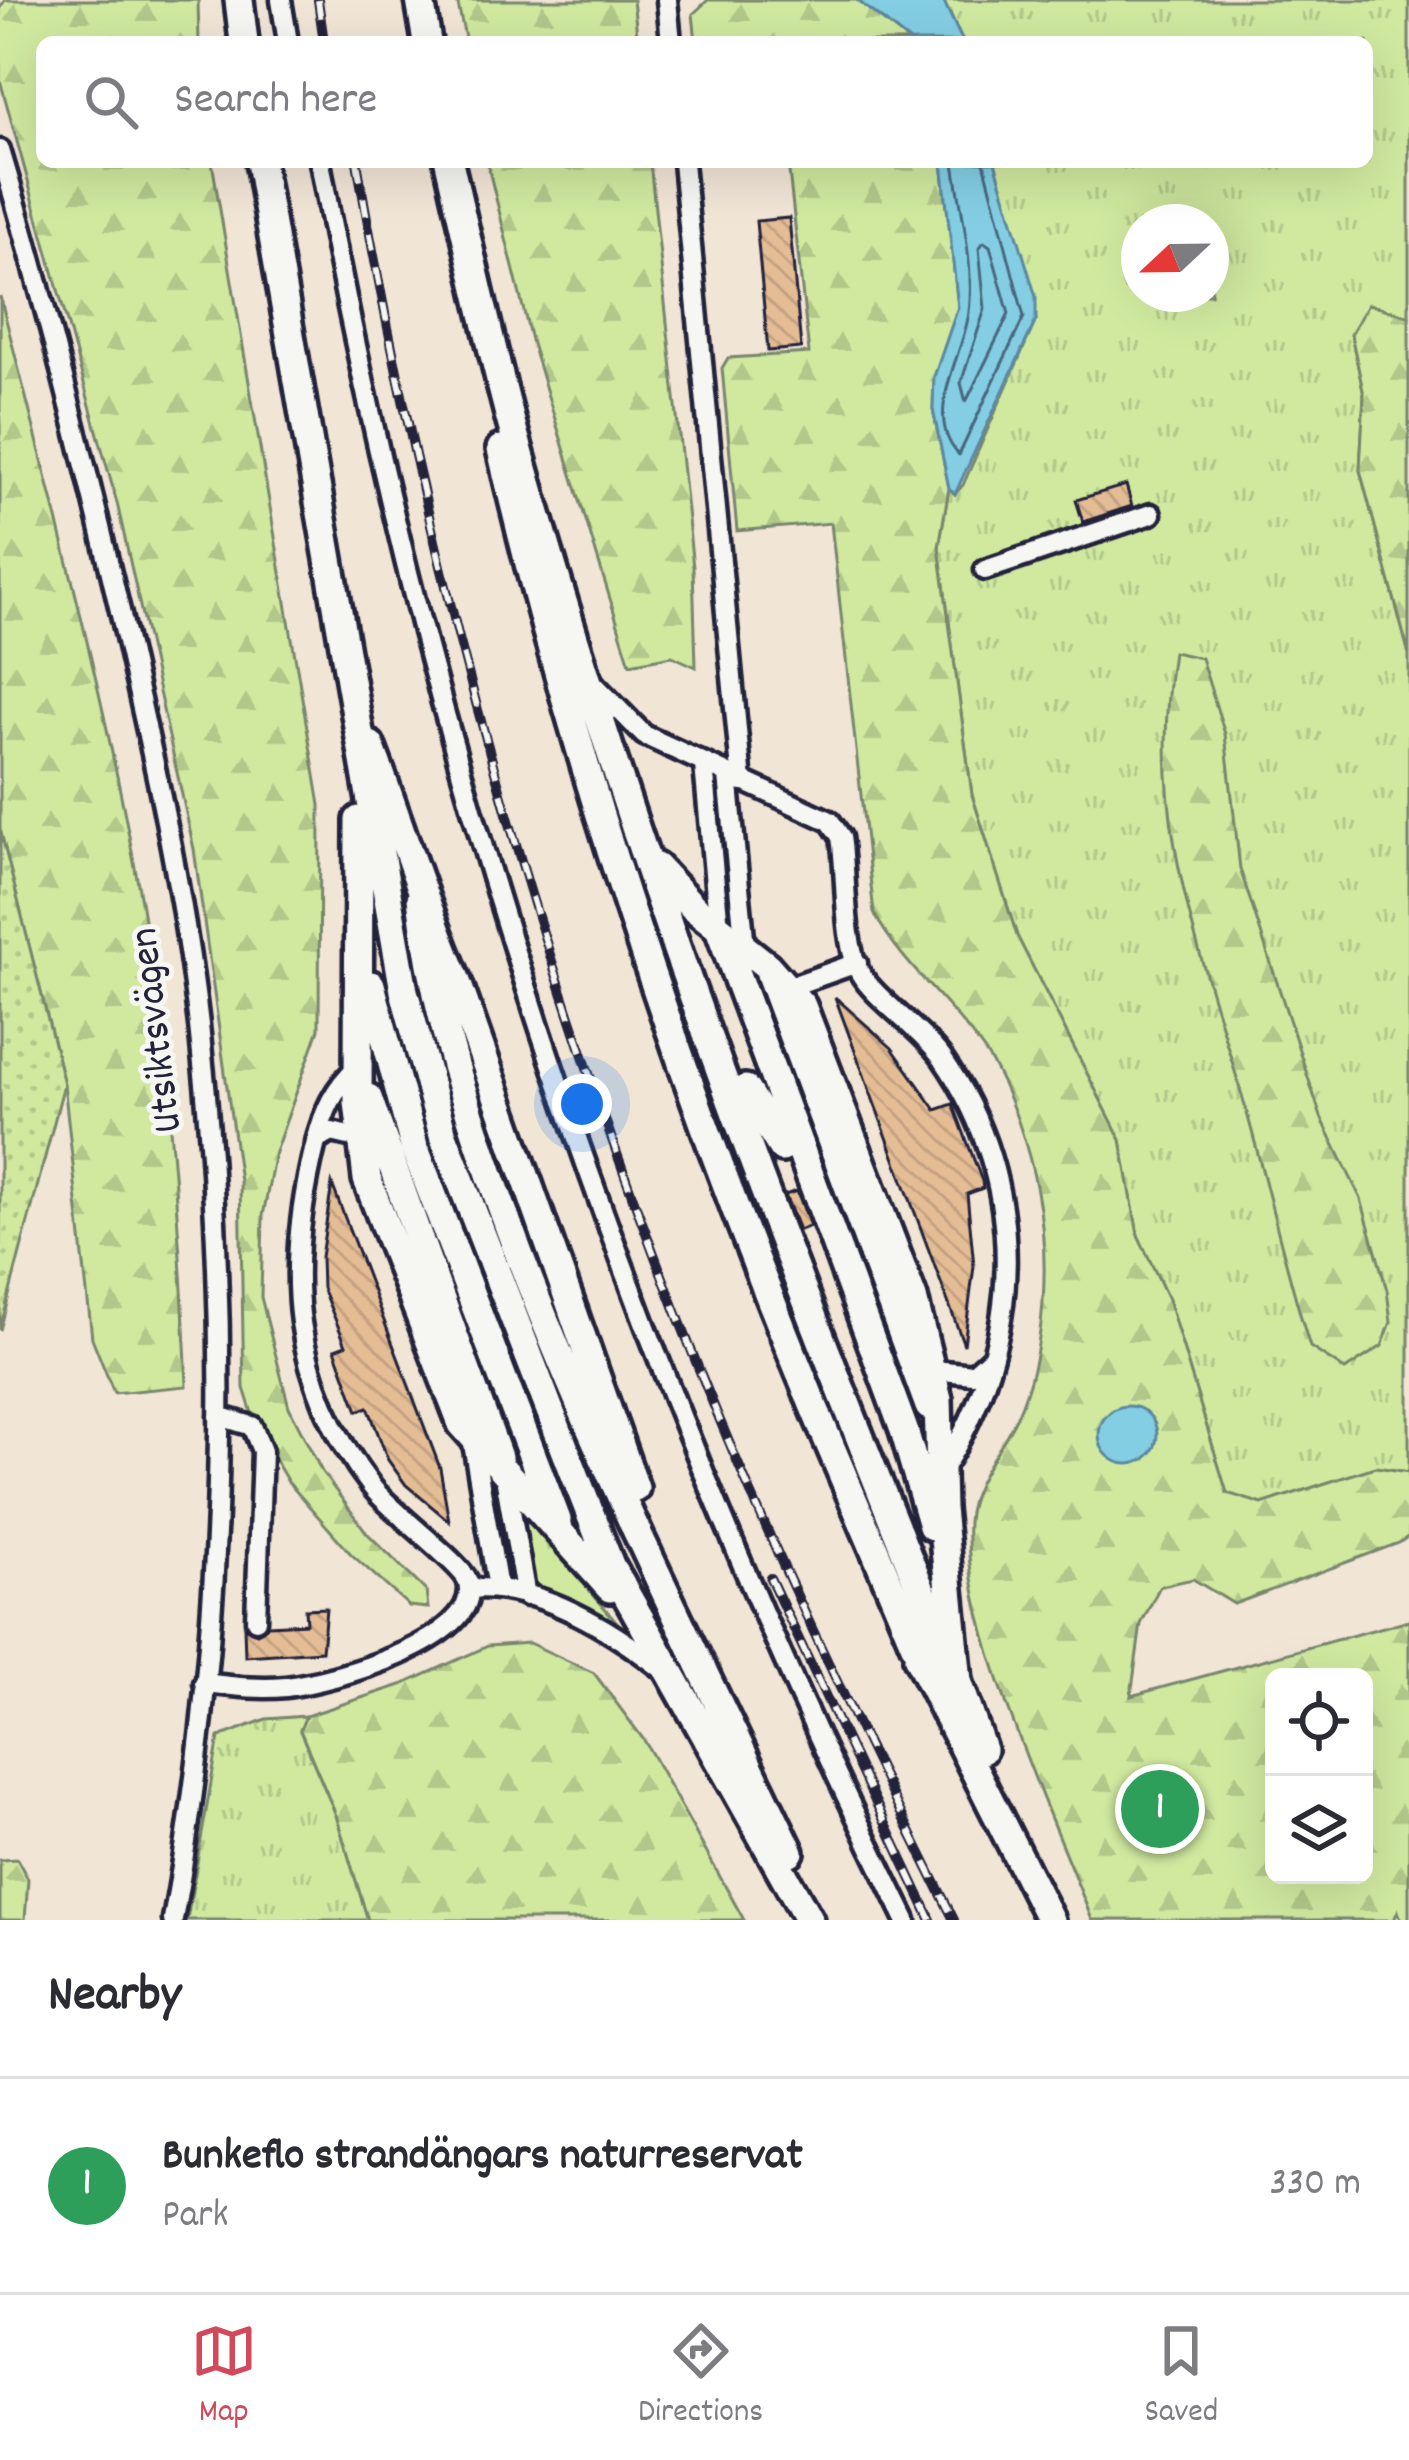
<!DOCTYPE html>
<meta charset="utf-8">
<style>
:root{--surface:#fff;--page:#f7f7f7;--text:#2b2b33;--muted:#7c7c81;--line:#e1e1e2;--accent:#d1495b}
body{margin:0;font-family:Dekko,sans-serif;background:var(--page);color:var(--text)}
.controls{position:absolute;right:36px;bottom:36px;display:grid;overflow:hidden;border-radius:18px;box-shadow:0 12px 48px #0002}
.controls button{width:108px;height:108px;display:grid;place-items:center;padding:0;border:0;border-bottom:3px solid var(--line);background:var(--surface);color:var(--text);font:60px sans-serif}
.compass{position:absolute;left:1121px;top:204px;width:108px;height:108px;border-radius:50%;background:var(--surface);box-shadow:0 12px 48px #0002;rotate:248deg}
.you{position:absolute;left:582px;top:1104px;width:42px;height:42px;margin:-30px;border:9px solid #fff;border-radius:50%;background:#1a73e8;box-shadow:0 0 0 18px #1a73e833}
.badge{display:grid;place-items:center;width:78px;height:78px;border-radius:50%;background:var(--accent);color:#fff;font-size:39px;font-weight:700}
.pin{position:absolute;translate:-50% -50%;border:6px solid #fff;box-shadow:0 3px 12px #0006}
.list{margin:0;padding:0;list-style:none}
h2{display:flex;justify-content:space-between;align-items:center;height:156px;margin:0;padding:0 48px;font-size:51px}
h2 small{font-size:39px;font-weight:400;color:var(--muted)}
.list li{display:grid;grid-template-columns:78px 1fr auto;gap:36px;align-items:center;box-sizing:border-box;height:216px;padding:0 48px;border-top:3px solid var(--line)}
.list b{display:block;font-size:45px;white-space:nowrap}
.list p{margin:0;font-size:39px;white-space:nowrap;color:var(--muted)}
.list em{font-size:39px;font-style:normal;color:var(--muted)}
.icon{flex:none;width:66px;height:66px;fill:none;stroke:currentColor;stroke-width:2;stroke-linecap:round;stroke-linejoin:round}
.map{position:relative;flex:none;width:1409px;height:1920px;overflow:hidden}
.search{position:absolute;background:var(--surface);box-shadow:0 12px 48px #0002;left:36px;right:36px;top:36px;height:132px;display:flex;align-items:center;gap:30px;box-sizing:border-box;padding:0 42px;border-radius:18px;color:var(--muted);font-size:45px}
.sheet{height:372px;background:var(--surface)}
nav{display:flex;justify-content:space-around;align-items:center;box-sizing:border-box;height:168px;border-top:3px solid var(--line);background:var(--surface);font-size:33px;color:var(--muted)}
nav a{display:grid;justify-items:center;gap:6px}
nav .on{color:var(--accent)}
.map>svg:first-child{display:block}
.grass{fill:url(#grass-tufts);stroke:#79866d;stroke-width:3;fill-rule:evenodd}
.forest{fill:url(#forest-firs);stroke:#79866d;stroke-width:3;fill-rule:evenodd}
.garden{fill:url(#garden-dots);stroke:#79866d;stroke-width:3}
.water{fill:#84cee4;stroke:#5d89a0;stroke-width:3}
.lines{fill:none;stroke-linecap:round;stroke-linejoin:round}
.shore{stroke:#49677f;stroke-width:3}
.building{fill:url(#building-back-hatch);stroke:#22223b;stroke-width:3}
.minor-casing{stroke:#22223b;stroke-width:27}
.highway-casing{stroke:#22223b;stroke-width:36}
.minor{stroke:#f6f6f2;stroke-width:18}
.highway{stroke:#f6f6f2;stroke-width:27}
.rail-casing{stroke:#22223b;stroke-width:10}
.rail{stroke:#f6f6f2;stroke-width:6;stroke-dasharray:18;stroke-linecap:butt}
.labels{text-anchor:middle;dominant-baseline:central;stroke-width:10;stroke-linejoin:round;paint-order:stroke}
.street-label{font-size:42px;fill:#22223b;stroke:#f6f6f2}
</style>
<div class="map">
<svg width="1409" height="1920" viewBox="0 0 1409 1920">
<defs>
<pattern id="grass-tufts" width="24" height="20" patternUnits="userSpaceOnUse" patternTransform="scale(3)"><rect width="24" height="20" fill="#d0e99f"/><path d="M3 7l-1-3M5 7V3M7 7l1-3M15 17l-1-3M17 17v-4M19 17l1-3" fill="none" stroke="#b2c88a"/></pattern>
<pattern id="forest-firs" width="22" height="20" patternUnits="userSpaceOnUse" patternTransform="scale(3)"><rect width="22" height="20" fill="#d0e99f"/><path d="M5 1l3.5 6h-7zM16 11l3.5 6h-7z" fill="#b2c88a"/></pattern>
<pattern id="garden-dots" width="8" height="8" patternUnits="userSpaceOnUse" patternTransform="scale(3)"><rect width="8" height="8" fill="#d0e99f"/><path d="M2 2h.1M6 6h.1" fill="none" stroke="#b2c88a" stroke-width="1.8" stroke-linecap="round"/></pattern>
<pattern id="building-back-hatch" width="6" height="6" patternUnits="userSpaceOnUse" patternTransform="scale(3)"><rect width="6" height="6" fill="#e5bd95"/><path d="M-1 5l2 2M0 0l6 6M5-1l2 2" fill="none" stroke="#c4a281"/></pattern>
</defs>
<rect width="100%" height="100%" fill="#f1e5d6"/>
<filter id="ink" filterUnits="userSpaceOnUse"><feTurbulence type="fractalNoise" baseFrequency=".00833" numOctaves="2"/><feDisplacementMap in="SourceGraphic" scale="24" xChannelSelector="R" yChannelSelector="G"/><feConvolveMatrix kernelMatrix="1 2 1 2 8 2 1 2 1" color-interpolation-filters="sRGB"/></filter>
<g filter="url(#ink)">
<path class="grass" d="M943 0H1409V316L1368 304 1351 334 1364 395 1360 470 1409 654V1472L1375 1467 1262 1504 1227 1494 1168 1299 1138 1236 1121 1140 1017 936 972 795 939 547 949 488 955 494 963 485 1036 320 995 162H1367V42H963ZM1139 222H1211V294H1139Z
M521 1511 623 1629 537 1585 530 1571Z
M306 1716 300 1731 336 1815 368 1920H187L219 1737 266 1719Z"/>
<path class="forest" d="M5 0H198L199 42H42V162H212L320 805 319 1029 275 1152 263 1216 261 1297 289 1407 322 1472 367 1533 426 1591 428 1608 409 1606 351 1554 288 1482 257 1429 244 1388 240 1181 194 849 117 503 0 80V8Z
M457 0H633L638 42H466Z
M708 0H857L910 42H696L693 14Z
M487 162H650L693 567 696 667 672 656 630 664 532 344Z
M788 162H942L958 307 934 378 933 409 949 488 939 547 972 795 1017 936 1121 1140 1138 1235 1168 1299 1227 1493 1262 1504 1375 1467 1409 1472V1536L1399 1543 1234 1604 1193 1579 1160 1586 1141 1624 1131 1696 1409 1620V1920H1401L1398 1911 1394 1920H1092C1053 1817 962 1628 968 1522 970 1483 1001 1450 1017 1416 1046 1352 1050 1260 1037 1191 1029 1149 1011 1092 987 1055 953 1004 903 967 874 913L831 523 737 531 722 368 728 358 809 353ZM1274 1677H1364V1875H1274Z
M0 296C53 504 110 713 145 925 169 1077 180 1232 187 1386L114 1393 92 1338 64 1084 0 829Z
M1368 304 1409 316V654L1360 470 1364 395 1351 334Z
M1173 652 1201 658 1225 734 1240 869 1321 1117 1361 1199 1387 1290 1391 1322 1382 1346 1345 1370 1310 1347C1284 1265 1267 1182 1243 1099 1198 941 1147 821 1173 652Z
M529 1643 594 1673 644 1740 744 1920H368L336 1815 300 1730 306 1716 404 1684 488 1646Z
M17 1859 28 1879 25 1920H0V1860Z"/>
<path class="garden" d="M0 829 64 1084 0 1330Z"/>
<path class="water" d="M857 0H943L963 42H910Z
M942 162H995L1036 297V320L955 494 949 488 933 409 934 377 958 307Z
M1099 1435a29 29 0 1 1 58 0a29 29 0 1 1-58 0Z"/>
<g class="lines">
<path class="shore" d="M954 162C960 208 975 266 969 312 964 355 921 416 959 455L1024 317 984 162
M984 242 990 246 1009 314 966 402 961 383 985 309 979 248Z"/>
</g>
<path class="building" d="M789 218 801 348 768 351 756 221Z
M1126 485 1132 506 1083 522 1076 500Z
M835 997 892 1048 936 1110 953 1104 982 1181 983 1188 967 1194 974 1266 964 1345Z
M332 1184 440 1468 449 1521 406 1485 388 1460 368 1407 358 1411 335 1349 346 1345 322 1288 321 1257Z
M797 1191 810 1226 799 1230 785 1195Z
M326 1608 322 1651 245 1656 244 1627 257 1633 268 1625 306 1623 305 1609Z"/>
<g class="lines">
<defs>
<path id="minor" d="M281 0 288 42
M667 0 671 42
M0 150C46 304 84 459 121 615 152 751 183 887 199 1025 232 1321 226 1627 173 1920
M320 162C431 778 629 1359 906 1920
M683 162 742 782
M985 570 1151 514
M594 684 644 735 830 821 841 837C847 873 843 943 860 973 874 998 921 1029 942 1058 1030 1184 1024 1343 942 1470
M704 765 719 928
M728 776 745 947
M789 987 857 963
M317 1140 332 1132 369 1141
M934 1370 973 1374 992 1357
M219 1416 252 1426 262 1451 256 1620
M472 1438 498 1588
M505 1477 526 1596
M469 1589C538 1582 613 1631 665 1671
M204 1683C231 1686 258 1690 286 1687 329 1682 483 1641 468 1582 464 1565 389 1510 372 1487 289 1378 284 1270 316 1142 324 1110 334 1088 359 1065"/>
<path id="highway" d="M239 0 244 42
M420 0 427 42
M260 162 404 991 443 1135 610 1565 809 1920
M449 162C471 256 491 351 517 444 635 866 792 1276 958 1681
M501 449C577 776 686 1097 814 1407 851 1496 890 1584 927 1674
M370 745C400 823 423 902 456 979L635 1488
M359 820 358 1102 367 1179 462 1424 610 1588
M656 867 694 908 767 966 802 1006 913 1298 938 1399 941 1508 958 1681 982 1750
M421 898C434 1014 470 1121 510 1230 589 1444 692 1647 790 1852
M719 928 904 1430 932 1526
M770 974 929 1406
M371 985 414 1146 557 1520
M745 1089 782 1148
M368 1098 498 1457
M918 1658 1050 1920"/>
</defs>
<use href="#minor" class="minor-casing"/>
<use href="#highway" class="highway-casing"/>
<use href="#minor" class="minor"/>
<use href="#highway" class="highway"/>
<defs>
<path id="rail" d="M318 0 324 42
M357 162C428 574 542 979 698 1367 774 1556 863 1738 954 1920
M770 1578 931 1920"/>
</defs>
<use href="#rail" class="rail-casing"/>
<use href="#rail" class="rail"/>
</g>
</g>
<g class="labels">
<g class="street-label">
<text transform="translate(159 1030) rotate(-97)">Utsiktsvägen</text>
</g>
</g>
</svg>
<div class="controls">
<button><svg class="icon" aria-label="locate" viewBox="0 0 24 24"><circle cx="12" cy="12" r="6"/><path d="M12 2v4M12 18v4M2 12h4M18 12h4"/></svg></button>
<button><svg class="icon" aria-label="layers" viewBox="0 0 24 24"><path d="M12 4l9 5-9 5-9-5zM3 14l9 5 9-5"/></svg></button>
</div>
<svg class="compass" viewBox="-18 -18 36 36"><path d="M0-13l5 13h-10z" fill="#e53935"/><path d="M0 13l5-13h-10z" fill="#7c7c81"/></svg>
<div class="you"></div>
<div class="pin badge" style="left:1160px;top:1809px;background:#2e9e5b">1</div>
<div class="search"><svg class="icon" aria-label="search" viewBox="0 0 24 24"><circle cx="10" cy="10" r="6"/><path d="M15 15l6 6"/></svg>Search here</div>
</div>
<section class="sheet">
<h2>Nearby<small></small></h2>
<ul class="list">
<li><span class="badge" style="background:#2e9e5b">1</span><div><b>Bunkeflo strandängars naturreservat</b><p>Park</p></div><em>330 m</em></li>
</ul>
</section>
<nav>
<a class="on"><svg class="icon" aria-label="map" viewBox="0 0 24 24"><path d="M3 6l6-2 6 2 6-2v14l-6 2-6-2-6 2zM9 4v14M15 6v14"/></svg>Map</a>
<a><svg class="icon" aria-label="directions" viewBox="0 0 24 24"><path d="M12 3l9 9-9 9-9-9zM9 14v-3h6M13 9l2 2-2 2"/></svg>Directions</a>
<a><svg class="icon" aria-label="saved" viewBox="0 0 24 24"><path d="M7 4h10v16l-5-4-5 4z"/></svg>Saved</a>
</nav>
